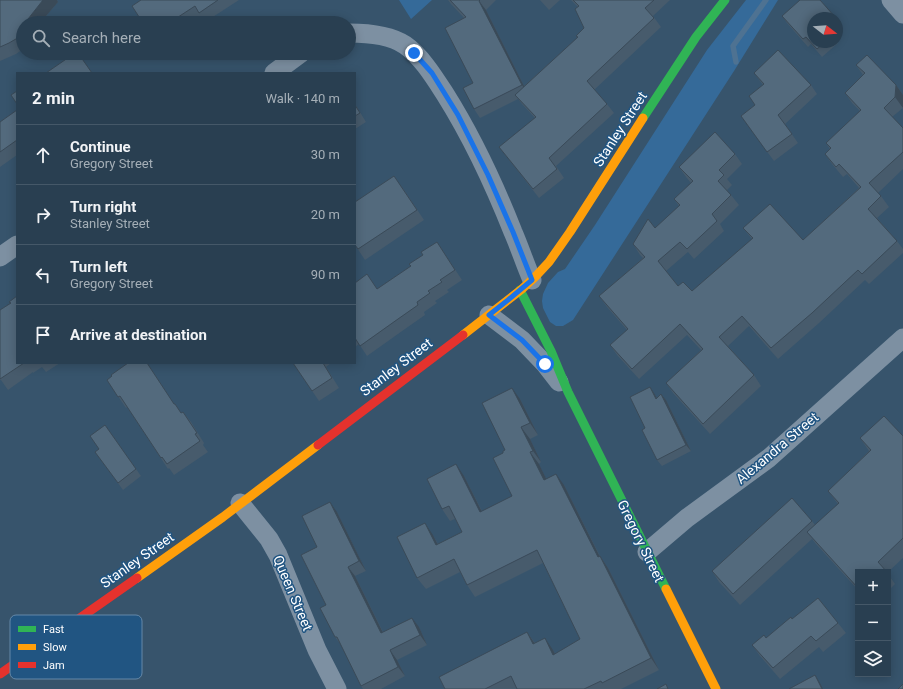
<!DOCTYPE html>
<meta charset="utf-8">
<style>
:root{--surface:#293f51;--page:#354a5b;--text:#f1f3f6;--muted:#a5afb7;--line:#455868}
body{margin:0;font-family:Roboto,sans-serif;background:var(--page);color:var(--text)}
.controls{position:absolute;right:12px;bottom:12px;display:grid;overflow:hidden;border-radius:0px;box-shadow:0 2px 10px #0003}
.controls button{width:36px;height:36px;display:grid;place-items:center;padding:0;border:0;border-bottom:1px solid var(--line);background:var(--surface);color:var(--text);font:20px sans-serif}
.compass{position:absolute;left:807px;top:12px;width:36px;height:36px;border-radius:50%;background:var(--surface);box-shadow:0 2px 10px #0003;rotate:107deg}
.stop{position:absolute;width:12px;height:12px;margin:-9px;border:3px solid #1a73e8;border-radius:50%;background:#fff}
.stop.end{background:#1a73e8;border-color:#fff;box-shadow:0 1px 4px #0008}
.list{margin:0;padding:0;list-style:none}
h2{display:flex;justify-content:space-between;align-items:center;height:52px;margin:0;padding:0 16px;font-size:17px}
h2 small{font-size:13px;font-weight:400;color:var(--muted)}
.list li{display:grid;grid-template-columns:26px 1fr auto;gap:12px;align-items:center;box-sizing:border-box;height:60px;padding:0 16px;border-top:1px solid var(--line)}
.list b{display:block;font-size:15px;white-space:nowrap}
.list p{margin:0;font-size:13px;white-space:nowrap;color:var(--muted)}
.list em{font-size:13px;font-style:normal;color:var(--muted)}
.icon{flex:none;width:22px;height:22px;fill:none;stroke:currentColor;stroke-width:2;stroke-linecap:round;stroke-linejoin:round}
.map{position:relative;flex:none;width:903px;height:689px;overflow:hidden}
.search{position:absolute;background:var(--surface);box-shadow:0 2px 10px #0003;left:16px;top:16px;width:340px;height:44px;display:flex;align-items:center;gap:10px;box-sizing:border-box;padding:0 14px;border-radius:22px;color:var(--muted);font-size:15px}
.panel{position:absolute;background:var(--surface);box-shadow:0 2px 10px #0003;left:16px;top:72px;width:340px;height:292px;border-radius:0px}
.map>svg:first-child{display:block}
.green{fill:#356a99}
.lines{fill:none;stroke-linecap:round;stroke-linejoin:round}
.stream{stroke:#4e7292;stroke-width:5.5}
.street{stroke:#7d90a2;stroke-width:19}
.fast{stroke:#30b455;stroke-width:9}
.slow{stroke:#ff9f0a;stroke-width:9}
.jam{stroke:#e5322d;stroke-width:9}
.wall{fill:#475b6c}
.shaded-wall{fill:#3a4a58}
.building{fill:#536a7d;stroke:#3a4a58}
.route{stroke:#1a73e8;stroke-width:5}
.labels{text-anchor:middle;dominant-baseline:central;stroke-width:3;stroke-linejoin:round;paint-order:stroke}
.street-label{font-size:14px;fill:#fff;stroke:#215582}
.key{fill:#215582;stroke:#6488a8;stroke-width:1}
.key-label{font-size:11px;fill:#fff}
</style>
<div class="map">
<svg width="903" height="689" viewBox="0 0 903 689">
<rect width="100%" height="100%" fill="#37546c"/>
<path class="green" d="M399 0H432L411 19Z
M746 0H778L734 71 573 320 563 326H556L550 322 543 308 542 301 543 294 548 283 558 272 565 269 595 225 707 50Z"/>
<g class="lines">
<path class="stream" d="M736 62 733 46 766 0"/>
<path class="street" d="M891 0 903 14
M349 33C366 33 390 35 405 45 421 56 434 77 445 94 472 137 494 184 513 232 520 248 525 264 532 280
M274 73 301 53
M0 257 17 245
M489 315 522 340 545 364 559 382
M240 503 269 539 278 555 317 650 337 689
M647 552 687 518 769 458 903 338"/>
<path class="fast" d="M643 118 696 37 725 0
M520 290 551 351 568 392 666 589"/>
<path class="slow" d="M463 335 522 289 535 277 549 262 570 232 643 118
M137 578 223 517 318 445
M666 589 716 689"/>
<path class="jam" d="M318 445 463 335
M0 674 137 578"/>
</g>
<path class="wall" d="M0 0H57L58 2 40 23H23V49L16 54 0 61Z
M141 0H239L205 22 201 16 190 23H143Z
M448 0H496L486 10 524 86 577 38 584 28 578 7 571 0H670L653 16 661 27 594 90 607 104 614 113 556 166 564 178 539 198 506 156 499 147 535 118 522 104 518 99 480 118 474 109 473 83 464 18 451 4Z
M540 0H560L549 10Z
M820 0 835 18H813V42H837L838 43 822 57 811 44 808 47 787 23 782 16Z
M837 20 840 25 837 28Z
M856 65 896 85 903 95V108L892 117 903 128V169L878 193 881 196 889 207 877 218 897 241 903 249V253L869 284 865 280 819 323 778 359 749 326 728 346 754 375 761 386 710 434 673 393 666 383 701 350 687 335 639 379 617 355 610 345 627 330 607 307 599 296 643 258 640 255 633 244 655 228 679 206 674 199 691 183 686 177 679 167 735 154 742 164 727 179 732 185 727 190 739 205 720 224 724 231 694 259 688 252 666 271 678 286 692 291 752 239 743 228 803 240 859 188 847 174 843 177 832 164 825 154 830 149 826 143 860 111 852 103 845 93 863 75Z
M754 73 811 85 817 94 785 124 798 143 774 161 741 116 755 105 763 85Z
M355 104 366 122 355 129Z
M17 110V155L0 167V122Z
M402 187 424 220 365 260 355 245Z
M437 242 462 280 447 290 449 292 435 301 437 303 424 312 425 315 405 329 367 356 359 344 355 347V283L377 289 411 266Z
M11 303 17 363H60L46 372 42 367 33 373V372L8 390 1 380H0V310Z
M293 363H331L326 367 339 388 319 401Z
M107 380 175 404 181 413 183 412 191 422 204 443 203 445 208 452 174 475 169 468 168 469 127 407 126 408Z
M650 387 657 398 661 394 666 400 691 451 662 466 657 460 645 428Z
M520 399 538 435 530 439 541 462 539 464 546 479 564 485 600 556 608 568 659 670 621 689H445L527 632 535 643 553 650 555 654 580 639 543 563 475 597 467 585 460 572 426 589 417 578 433 535 438 544 462 532 455 519 450 521 442 509 464 476 482 511 512 496 503 453 505 450Z
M105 425 141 476 123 490 95 452 99 449Z
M903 436V558L888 572H858V590L816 544 812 539 740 605 719 582 712 571 812 521 815 525 838 504 828 491 869 451 860 438Z
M337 512 366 571 355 576 383 632 419 627 427 645 397 660 405 676 381 689H363L361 686 341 645 335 637 326 605 317 547Z
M888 574 895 584 888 591Z
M792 619 838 623 846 633 823 652 819 647 780 679 760 656 752 645 766 638Z"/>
<path class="shaded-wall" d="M43 0H57L58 2 40 23H26L28 19Z
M479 1 486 10 528 94 522 85Z
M23 33V39L21 36Z
M896 85 903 95V108L895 97Z
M650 387 654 393 661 405 656 399Z
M512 388 520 399 538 435 530 423Z
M661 394 666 400 691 451 686 445Z
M521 427 530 439 541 462 533 451Z
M530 452 539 464 552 491 544 480Z
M456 464 464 476 488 524 480 512Z
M556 474 564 485 606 569 598 557Z
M330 502 337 512 366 571 359 561Z
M425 523 433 535 444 557 436 545Z
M600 556 608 568 659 670 651 658Z
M348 567 355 576 388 643 381 633Z
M412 618 419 627 427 645 420 635Z
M527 632 535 644H533Z
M545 638 553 650 561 666 553 655Z
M390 650 397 660 405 676 398 667Z
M815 675 820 683 823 689H822Z"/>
<path class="building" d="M0 0H43L28 19 26 23H23V33L21 36 9 43 0 47Z
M141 0H218L199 13 195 6 169 23H143L132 6Z
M450 0H480L479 1 522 85 474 109 463 88 473 83 445 28 466 17Z
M573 0H654L645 8 654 18 587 81 607 104 549 158 557 169 533 189 499 147 536 117 515 95 578 37 576 36 584 28 575 9 579 6Z
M800 0H820L835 17 834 18H813V42H825L817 49 806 37 803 39 782 16Z
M778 50 811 85 778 115 792 134 767 152 741 116 755 105 749 96 764 84 754 73Z
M75 53H78L92 73H46Z
M867 55 896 85 895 97 884 108 903 128V152L869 183 881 196 868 209 897 241 862 274 858 270 812 313 771 348 742 316 719 337 754 375 703 424 666 383 703 349 680 324 632 369 610 345 628 329 599 296 645 257 633 244 648 219 655 228 680 205 674 199 693 181 679 167 715 132 735 154 719 170 724 175 718 181 731 195 712 214 717 221 687 249 680 242 658 261 678 286 683 282 692 291 753 238 743 228 770 204 803 240 861 187 839 164 836 167 825 154 831 148 826 143 861 110 845 93 865 73 856 65Z
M17 91V104L11 95Z
M355 105 360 113 355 116Z
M17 110V140L0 152V122Z
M394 176 417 210 358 249 355 245V202Z
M437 242 455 270 440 280 442 282 428 291 430 293 417 302 418 305 398 319 360 346 355 338V283L367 274 377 289 411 266 409 264 423 255 421 252Z
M17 296V363H24L0 379V310L11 303 9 302Z
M128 363H147L174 404H175L181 413 183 412 197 433 195 434 200 441 167 464 162 457 161 458 120 396 118 397 107 380 112 376 111 375Z
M293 363H323L332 378 312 391Z
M650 387 656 399 661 394 686 445 657 460 642 430 645 428 630 397Z
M512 388 530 423 521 427 533 451 530 452 544 480 556 474 598 557 600 556 651 658 602 683 601 681 584 689H517L511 676 485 689H445L439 677 527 632 533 644 545 638 553 655 580 639 537 550 467 585 454 559 417 578 397 537 425 523 436 545 462 532 449 506 442 509 427 479 456 464 480 512 512 496 493 458 503 453V451L505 450 482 403Z
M884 416 903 436V538L878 562 887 572H858V588L807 532 839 503 828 491 871 450 860 438Z
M105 425 136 469 118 483 95 452 99 449 90 436Z
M792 498 812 521 733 594 712 571Z
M330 502 359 561 348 567 381 633 412 618 420 635 390 650 398 667 361 686 337 637H335L320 608 326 605 301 555 317 547 302 516Z
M818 598 838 623 816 641 811 636 773 668 752 645 764 635 766 638 791 617 792 619Z
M815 675 822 689H789Z
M666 684 668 689H657Z
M903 684V689H898Z"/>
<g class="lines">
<path class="route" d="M414 53 432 73 458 115 488 175 513 232 532 280 508 300 489 315 522 340 545 364"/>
</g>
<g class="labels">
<g class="street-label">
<text transform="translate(620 129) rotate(-57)">Stanley Street</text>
<text transform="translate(396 367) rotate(-37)">Stanley Street</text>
<text transform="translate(777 448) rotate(-40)">Alexandra Street</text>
<text transform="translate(641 541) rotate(64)">Gregory Street</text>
<text transform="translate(137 560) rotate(-35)">Stanley Street</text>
<text transform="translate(293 593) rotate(67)">Queen Street</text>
</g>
</g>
<rect x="10" y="615" width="132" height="64" rx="6" class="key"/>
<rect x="18" y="626" width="18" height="6" fill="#30b455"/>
<rect x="18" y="644" width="18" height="6" fill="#ff9f0a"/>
<rect x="18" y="662" width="18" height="6" fill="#e5322d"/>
<g class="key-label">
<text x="43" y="633">Fast</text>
<text x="43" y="651">Slow</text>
<text x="43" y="669">Jam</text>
</g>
</svg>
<div class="controls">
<button>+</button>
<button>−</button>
<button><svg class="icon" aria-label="layers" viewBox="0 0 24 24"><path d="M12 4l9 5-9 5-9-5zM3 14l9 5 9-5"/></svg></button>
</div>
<svg class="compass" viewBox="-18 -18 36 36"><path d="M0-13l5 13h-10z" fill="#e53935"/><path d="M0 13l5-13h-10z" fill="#a5afb7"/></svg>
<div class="stop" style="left:545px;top:364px"></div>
<div class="stop end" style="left:414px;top:53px"></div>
<div class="search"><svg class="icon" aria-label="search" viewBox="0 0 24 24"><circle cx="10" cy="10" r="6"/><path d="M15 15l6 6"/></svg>Search here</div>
<section class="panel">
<h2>2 min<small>Walk · 140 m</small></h2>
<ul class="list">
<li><svg class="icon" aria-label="ahead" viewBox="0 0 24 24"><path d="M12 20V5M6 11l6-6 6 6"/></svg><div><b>Continue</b><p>Gregory Street</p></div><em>30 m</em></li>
<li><svg class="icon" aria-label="right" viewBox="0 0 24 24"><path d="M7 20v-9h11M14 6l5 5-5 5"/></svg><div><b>Turn right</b><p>Stanley Street</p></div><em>20 m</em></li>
<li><svg class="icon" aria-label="left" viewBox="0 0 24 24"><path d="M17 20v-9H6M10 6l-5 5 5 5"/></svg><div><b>Turn left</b><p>Gregory Street</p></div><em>90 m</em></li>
<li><svg class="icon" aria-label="arrive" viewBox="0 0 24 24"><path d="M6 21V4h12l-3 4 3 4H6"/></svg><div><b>Arrive at destination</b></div></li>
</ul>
</section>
</div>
